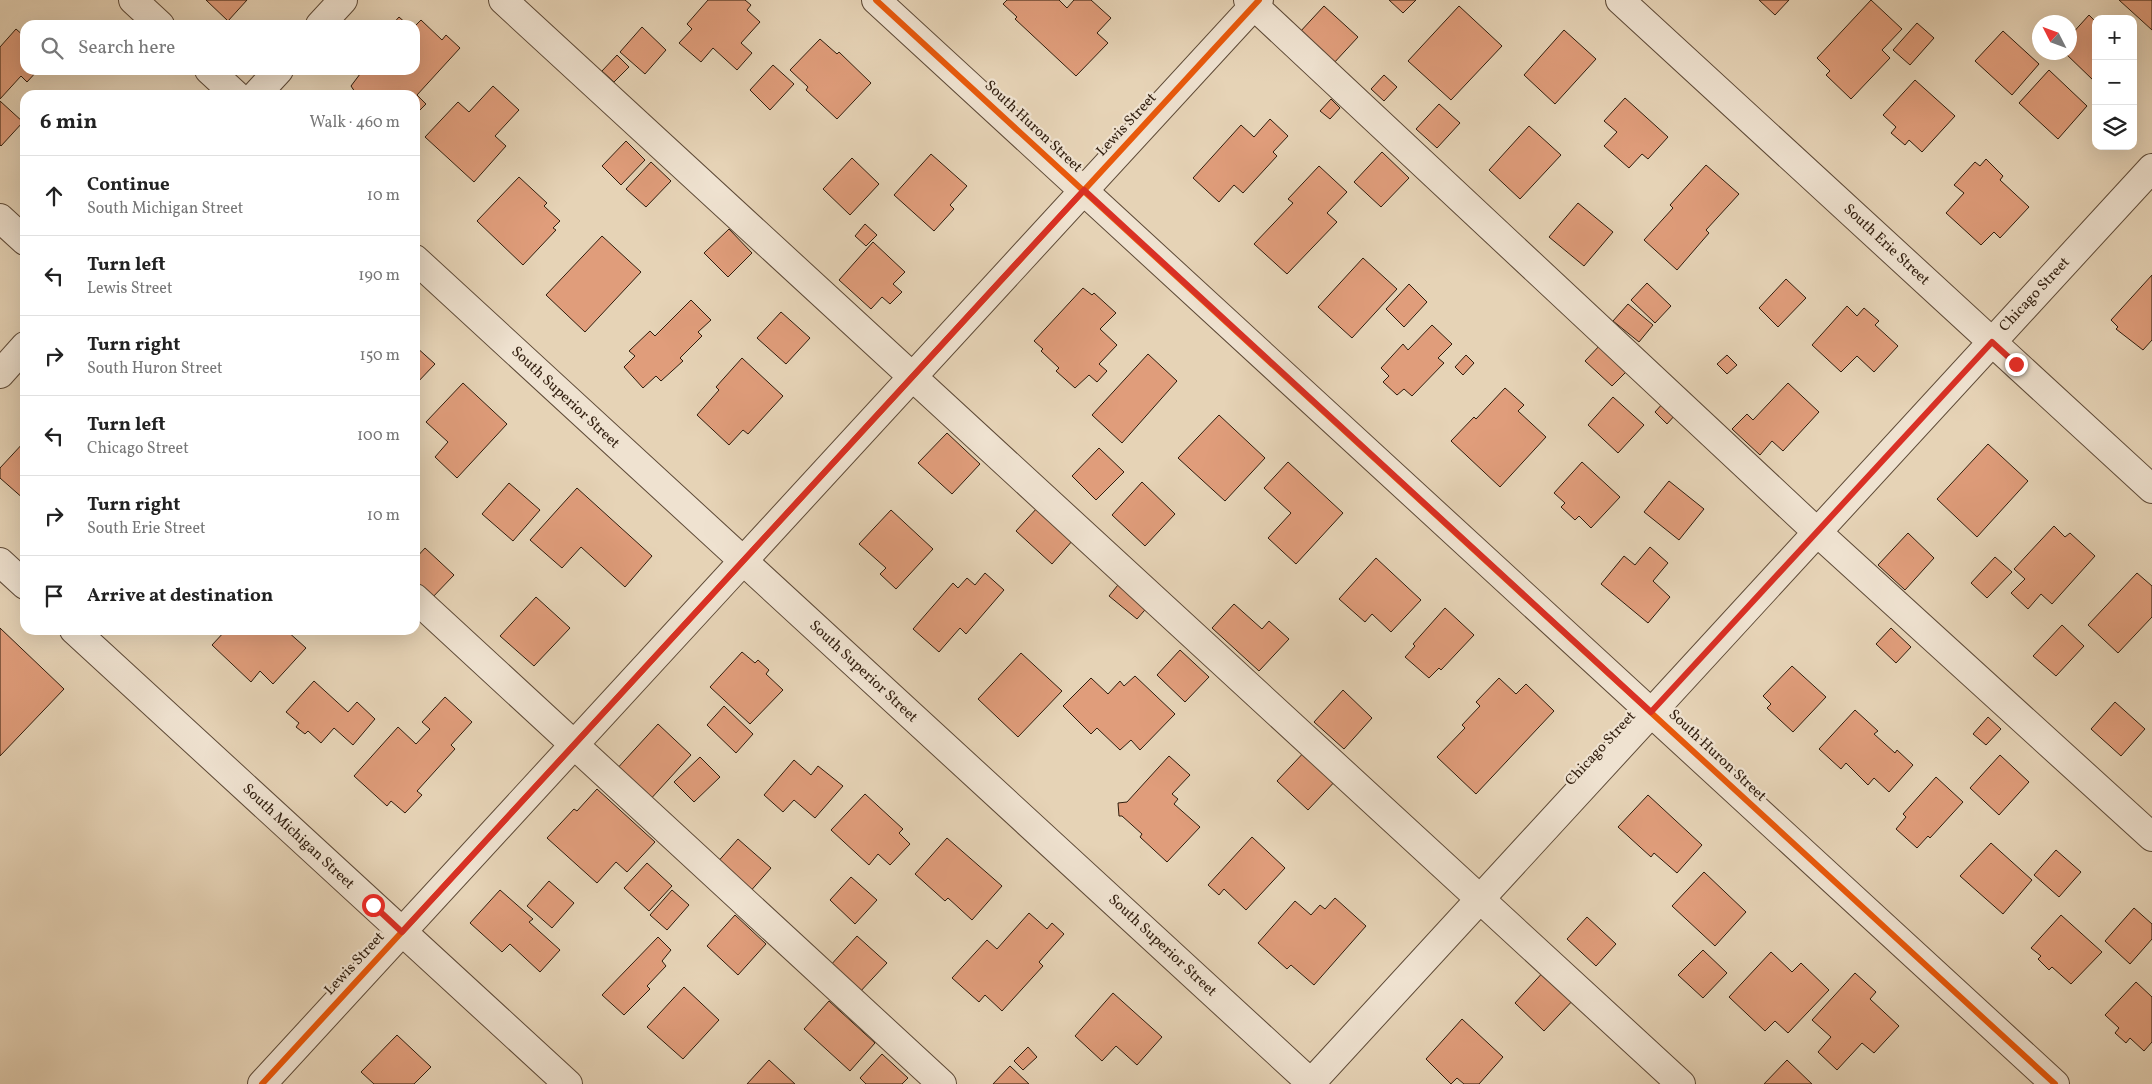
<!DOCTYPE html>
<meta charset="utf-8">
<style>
:root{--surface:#fff;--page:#f6f6f6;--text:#222;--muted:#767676;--line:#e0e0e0}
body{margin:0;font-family:Vollkorn,serif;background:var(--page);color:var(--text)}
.controls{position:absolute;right:15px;top:15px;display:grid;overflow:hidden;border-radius:10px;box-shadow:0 5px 20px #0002}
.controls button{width:45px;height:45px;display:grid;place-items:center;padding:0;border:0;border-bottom:1px solid var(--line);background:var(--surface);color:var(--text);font:25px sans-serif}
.compass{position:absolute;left:2032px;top:15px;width:45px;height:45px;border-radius:50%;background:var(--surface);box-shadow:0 5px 20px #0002;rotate:312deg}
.stop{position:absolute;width:15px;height:15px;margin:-11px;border:4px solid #d93025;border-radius:50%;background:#fff}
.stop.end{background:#d93025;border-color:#fff;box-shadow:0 1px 5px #0008}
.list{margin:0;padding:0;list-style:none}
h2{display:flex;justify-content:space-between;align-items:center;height:65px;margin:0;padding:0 20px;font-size:21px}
h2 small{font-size:16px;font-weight:400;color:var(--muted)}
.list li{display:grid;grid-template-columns:32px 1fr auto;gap:15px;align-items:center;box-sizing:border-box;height:80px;padding:0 20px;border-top:1px solid var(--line)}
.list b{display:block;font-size:19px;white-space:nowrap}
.list p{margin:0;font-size:16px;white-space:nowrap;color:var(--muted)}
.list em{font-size:16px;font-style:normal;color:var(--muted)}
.icon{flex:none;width:28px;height:28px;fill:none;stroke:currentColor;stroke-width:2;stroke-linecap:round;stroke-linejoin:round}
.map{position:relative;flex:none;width:2152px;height:1084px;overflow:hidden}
.search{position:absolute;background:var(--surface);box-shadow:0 5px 20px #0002;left:20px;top:20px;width:400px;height:55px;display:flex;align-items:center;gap:12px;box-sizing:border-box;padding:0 18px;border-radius:15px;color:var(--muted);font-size:19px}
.panel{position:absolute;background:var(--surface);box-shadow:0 5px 20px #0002;left:20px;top:90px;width:400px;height:545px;border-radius:15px}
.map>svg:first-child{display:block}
.building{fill:#e09d7b;stroke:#301d0d}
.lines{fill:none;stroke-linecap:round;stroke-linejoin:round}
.minor-casing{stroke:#5e4a37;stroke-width:30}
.minor{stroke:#efe2d0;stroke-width:28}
.cycleway-casing{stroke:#efe2d0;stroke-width:9}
.cycleway{stroke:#e8590c;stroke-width:6}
.route{stroke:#d93025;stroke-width:6}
.labels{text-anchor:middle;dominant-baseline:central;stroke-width:4.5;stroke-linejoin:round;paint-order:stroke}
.street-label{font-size:15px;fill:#301d0d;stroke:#efe2d0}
</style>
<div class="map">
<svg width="2152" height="1084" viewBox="0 0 2152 1084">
<rect width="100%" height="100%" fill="#e6d3b6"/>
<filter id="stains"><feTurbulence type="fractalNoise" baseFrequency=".004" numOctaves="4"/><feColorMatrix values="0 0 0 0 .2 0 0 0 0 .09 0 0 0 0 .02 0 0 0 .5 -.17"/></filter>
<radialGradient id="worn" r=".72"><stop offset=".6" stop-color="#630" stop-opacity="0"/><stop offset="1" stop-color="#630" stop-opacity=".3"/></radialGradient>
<path class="building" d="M206 0H247L228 21Z
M708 0H745L751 5 747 10 760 22 741 43 752 53 737 70 713 48 701 62 679 43 692 29 687 24Z
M1007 0H1059L1067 8 1074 0H1091L1111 18 1097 33 1108 43 1076 76 1015 19 1017 17 1003 4Z
M1389 0H1416L1403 13Z
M1759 0H1789L1775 15Z
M1871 0 1902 29 1882 50 1890 58 1851 99 1826 75 1830 71 1817 58Z
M2119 0H2152V30Z
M1324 6 1358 37 1333 64 1299 33Z
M1459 6 1502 46 1451 100 1408 61Z
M2089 15 2096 22 2094 81 2064 52H2070V36Z
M399 17 408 25H392Z
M421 20 442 40 446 35 460 48 417 95 426 104 415 115V95H357L351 86 363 70H415V26Z
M1917 23 1934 38 1910 65 1893 50Z
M642 27 666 50 645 74 620 52Z
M16 29 25 37V70H38L27 82 21 76 0 99V47Z
M1564 30 1596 59 1555 104 1524 75Z
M2003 31 2039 64 2012 95 1975 61Z
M820 39 837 54 839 52 871 83 837 119 806 90 808 87 790 70Z
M617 55 629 67 614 82 602 71Z
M773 65 794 84 770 110 750 90Z
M2049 70 2087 106 2058 139 2019 103Z
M1384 75 1397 87 1384 101 1371 89Z
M1915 80 1955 116 1922 152 1909 140 1905 145 1891 133 1896 127 1883 115Z
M493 86 519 110 495 136 506 146 474 182 425 137 458 102 469 112Z
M1625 98 1668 137 1648 159 1642 154 1629 168 1604 146 1617 132 1604 121Z
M1331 99 1340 108 1330 119 1320 111Z
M0 101 23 122 1 146 0 145Z
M1439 104 1460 123 1437 148 1416 129Z
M1270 119 1288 136 1273 152 1277 156 1243 193 1234 185 1219 202 1193 178 1241 125 1254 137Z
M1529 126 1561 155 1520 199 1489 170Z
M626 141 645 160 621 185 602 166Z
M1382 152 1409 178 1381 207 1354 182Z
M931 154 967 186 950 205 954 209 934 231 894 195Z
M852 158 879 184 850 215 823 189Z
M1986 159 2003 176 2000 180 2029 207 2000 238 1994 232 1981 245 1946 213 1964 193 1954 185 1975 162 1980 166Z
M651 162 671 181 646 207 626 189Z
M1706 165 1739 194 1706 230 1709 233 1677 270 1644 240 1673 208 1670 205Z
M1319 166 1347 192 1327 213 1337 222 1287 274 1254 244 1293 203 1288 199Z
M519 177 547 203 544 206 560 221 553 228 556 230 523 265 477 221Z
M1578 203 1613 232 1584 266 1549 237Z
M865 224 877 235 866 246 855 236Z
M729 229 752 253 728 277 704 253Z
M602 236 641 272 585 332 546 295Z
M873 242 905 272 893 284 902 292 890 304 882 297 871 309 839 280Z
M1363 258 1397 289 1352 338 1318 307Z
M2152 275V340L2143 350 2116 329 2118 327 2111 320Z
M1786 279 1806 298 1778 327 1759 308Z
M1647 283 1671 306 1655 323 1631 300Z
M1409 284 1427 302 1404 327 1386 309Z
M1083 288 1092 295 1094 293 1116 313 1100 329 1117 345 1099 364 1107 371 1097 382 1089 375 1075 388 1056 371 1059 368 1041 351 1043 349 1034 341Z
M691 300 711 320 698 332 702 336 680 358 683 361 661 381 656 376 643 388 624 367 635 356 629 351 650 331 655 336Z
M1628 304 1653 325 1639 342 1613 321Z
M1847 306 1857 316 1864 308 1879 321 1875 325 1898 346 1874 372 1857 356 1841 372 1812 345Z
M781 312 810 338 786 364 757 338Z
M1432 325 1452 344 1438 358 1444 363 1412 396 1404 389 1397 395 1383 382 1389 376 1381 368 1403 344 1408 350Z
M1602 343 1630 368 1612 386 1585 361Z
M415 346 435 364 415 385Z
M1148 354 1177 381 1122 443 1092 415Z
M1466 355 1474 363 1463 375 1455 367Z
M1727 355 1737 365 1727 374 1717 364Z
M742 358 783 396 748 434 743 430 729 445 697 415 719 390 716 387Z
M463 383 507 424 457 478 435 457 448 442 426 422Z
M1788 383 1819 412 1783 451 1772 441 1760 455 1732 429 1747 414 1753 420Z
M1505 388 1524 405 1518 411 1546 437 1500 487 1451 441 1474 417 1476 419Z
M1613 397 1644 425 1618 453 1588 425Z
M1664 402 1676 414 1667 424 1655 412Z
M1219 415 1265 458 1225 501 1178 458Z
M947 433 980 464 952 494 918 463Z
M25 441V500L0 478V468Z
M1988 444 2028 481 1977 537 1937 499Z
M1099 448 1124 472 1096 500 1072 476Z
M1288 462 1343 513 1296 564 1268 538 1291 513 1264 488Z
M1582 462 1620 497 1591 528 1579 516 1575 520 1561 507 1565 503 1554 493Z
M1669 481 1704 509 1679 540 1644 512Z
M1142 482 1175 514 1145 546 1112 515Z
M509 483 540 510 513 541 482 514Z
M577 488 652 556 625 587 581 547 562 568 530 540Z
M1038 507 1073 540 1052 564 1016 531Z
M891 510 933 549 896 589 880 574 886 568 859 544Z
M2054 526 2065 537 2070 533 2095 556 2052 604 2041 594 2028 609 2011 593 2025 579 2014 569Z
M1908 533 1934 558 1905 590 1878 565Z
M1650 547 1668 563 1653 581 1670 597 1648 623 1601 584 1624 556 1635 565Z
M425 548 454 575 430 600 415 586V559Z
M1995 557 2012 572 1987 598 1971 583Z
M1376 558 1421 600 1391 632 1372 614 1365 622 1339 599Z
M985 573 1004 590 966 634 960 628 939 652 913 629 953 583 958 588 967 578 975 585Z
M2137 573 2152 586V617L2118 653 2088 625Z
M1122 580 1151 603 1137 619 1109 596Z
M536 597 570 628 534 666 500 636Z
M1234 604 1262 629 1269 621 1289 639 1259 671 1212 628Z
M1445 608 1474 635 1441 670 1439 668 1429 678 1405 657 1415 646 1413 644Z
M2062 625 2084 646 2056 676 2033 656Z
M0 628 64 689 0 756Z
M1891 628 1911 647 1896 663 1876 644Z
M226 630H286L306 648 273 684 260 671 251 682 212 645Z
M1180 650 1209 677 1185 702 1157 675Z
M742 652 755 663 758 660 769 670 766 674 783 690 750 724 710 687Z
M1021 653 1062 691 1018 737 978 699Z
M1792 666 1826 697 1793 732 1767 708 1771 704 1763 696Z
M1135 676 1175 714 1140 750 1131 740 1120 750 1097 728 1091 734 1063 706 1091 678 1108 694 1120 681 1124 686Z
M1499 678 1516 694 1526 684 1554 711 1476 794 1437 757 1465 728 1462 725 1480 706 1476 702Z
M314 681 348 712 357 702 375 719 353 745 334 728 321 743 308 731 305 734 296 727 299 723 286 712Z
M1343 690 1372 718 1344 749 1314 722Z
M445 697 472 722 451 745 455 749 417 791 422 795 405 813 391 801 387 806 354 776 398 727 416 744 430 729 422 722Z
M2115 702 2145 729 2121 756 2091 729Z
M724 706 753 734 736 753 707 725Z
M1855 710 1878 731 1874 734 1895 753 1897 750 1913 765 1889 792 1874 778 1868 785 1846 763 1841 769 1819 749Z
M1988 717 2001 729 1986 745 1973 734Z
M658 724 691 755 647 803 614 772Z
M1308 748 1339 777 1308 810 1277 781Z
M2000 755 2029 782 1999 815 1970 788Z
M1169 756 1190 775 1172 794 1178 799 1174 804 1200 827 1167 862 1140 837 1142 834 1122 816H1119L1118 803 1127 802Z
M700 757 720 777 694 802 674 782Z
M794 760 811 775 818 766 843 786 815 818 794 800 783 812 764 795Z
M1936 777 1963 802 1930 838 1928 836 1917 848 1896 829 1906 817 1903 814Z
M597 789 655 842 627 872 616 862 597 883 547 838 574 809 577 811Z
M865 794 903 829 899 833 910 844 890 865 878 854 869 865 831 830Z
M1648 795 1702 845 1677 873 1654 853 1651 857 1618 827Z
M1252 837 1285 868 1246 910 1224 889 1219 895 1208 885Z
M947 838 1002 886 972 920 948 898 945 901 915 874Z
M738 839 771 868 748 894 715 865Z
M1991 843 2032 880 2003 914 1960 876Z
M2056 850 2081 872 2059 897 2034 875Z
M647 863 672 886 649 911 624 888Z
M1704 872 1746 912 1715 946 1672 906Z
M851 877 877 900 855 924 830 900Z
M549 881 574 903 552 928 527 906Z
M500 890 533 919 529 922 560 950 540 972 510 944 502 952 470 923Z
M672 890 689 905 667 930 650 915Z
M1335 898 1366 926 1314 985 1291 965 1287 969 1258 943 1295 901 1311 915 1320 905 1325 909Z
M2134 908 2152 924V939L2130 964 2105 941Z
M1029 913 1047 929 1052 923 1064 934 1039 962 1043 966 1002 1011 985 995 979 1002 952 978 987 940 997 949Z
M735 915 766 944 738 975 707 946Z
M2061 915 2102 952 2071 984 2052 967 2049 970 2038 959 2041 956 2031 948Z
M1587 917 1616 944 1596 966 1567 939Z
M857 936 887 963 858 994 829 967Z
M658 937 671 950 662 961 666 966 647 986 650 989 624 1015 602 995Z
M1703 950 1727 973 1703 998 1678 975Z
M1771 952 1792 972 1801 963 1829 990 1788 1033 1775 1021 1765 1031 1729 997Z
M1546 969 1576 997 1544 1031 1515 1003Z
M1855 973 1876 992 1870 999 1899 1026 1874 1053 1862 1043 1837 1070 1818 1052 1831 1037 1812 1020Z
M2136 982 2152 997V1042L2144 1051 2130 1038 2126 1043 2115 1033 2119 1028 2105 1015Z
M684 987 719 1020 683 1059 647 1027Z
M1113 993 1162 1037 1137 1065 1116 1046 1102 1061 1075 1036Z
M829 1001 875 1043 850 1071 804 1029Z
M1462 1019 1503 1057 1479 1084H1464L1457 1078 1451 1084 1426 1059Z
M397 1035 431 1067 414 1084H374L361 1072Z
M1028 1047 1037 1057 1023 1070 1014 1061Z
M882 1054 908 1078 902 1084H866L860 1078Z
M769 1060 795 1084H747Z
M1787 1060 1812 1084H1764Z
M1010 1066 1029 1084H993Z"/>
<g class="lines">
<defs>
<path id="minor" d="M133 0 160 25
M503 0 1681 1084
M876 0 2055 1084
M1248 0 1817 532 2152 837
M1620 0 2152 489
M320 25 343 0
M209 70 236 95
M256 95 279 70
M0 218 25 241
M415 259 1312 1084
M0 374 25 346
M0 562 25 585
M415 598 942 1084
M74 630 568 1084
M262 1084 1259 0
M1310 1084 2152 168"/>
</defs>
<use href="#minor" class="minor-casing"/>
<use href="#minor" class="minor"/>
<defs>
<path id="cycleway" d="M876 0 2055 1084
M262 1084 1259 0"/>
</defs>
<use href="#cycleway" class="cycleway-casing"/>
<use href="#cycleway" class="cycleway"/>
</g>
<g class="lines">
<path class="route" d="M373 905 402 932 1084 190 1651 712 1992 342 2016 364"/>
</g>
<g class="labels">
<g class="street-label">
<text transform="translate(1127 125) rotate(-47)">Lewis Street</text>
<text transform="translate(1033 127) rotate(43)">South Huron Street</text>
<text transform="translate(1886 245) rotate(43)">South Erie Street</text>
<text transform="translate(2035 295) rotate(-47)">Chicago Street</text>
<text transform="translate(565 398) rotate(43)">South Superior Street</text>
<text transform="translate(863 672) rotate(43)">South Superior Street</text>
<text transform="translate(1601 749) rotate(-47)">Chicago Street</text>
<text transform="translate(1717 756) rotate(43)">South Huron Street</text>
<text transform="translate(298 837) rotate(43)">South Michigan Street</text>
<text transform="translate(1162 946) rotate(43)">South Superior Street</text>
<text transform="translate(355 964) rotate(-47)">Lewis Street</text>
</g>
</g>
<rect width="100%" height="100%" filter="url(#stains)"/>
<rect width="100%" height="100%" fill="url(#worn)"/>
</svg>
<div class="controls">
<button>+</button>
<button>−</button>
<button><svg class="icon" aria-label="layers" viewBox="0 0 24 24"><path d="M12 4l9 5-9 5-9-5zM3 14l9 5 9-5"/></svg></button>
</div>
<svg class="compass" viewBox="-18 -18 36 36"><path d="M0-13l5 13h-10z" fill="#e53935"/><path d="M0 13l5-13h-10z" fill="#767676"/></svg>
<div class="stop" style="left:373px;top:905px"></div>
<div class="stop end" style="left:2016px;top:364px"></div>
<div class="search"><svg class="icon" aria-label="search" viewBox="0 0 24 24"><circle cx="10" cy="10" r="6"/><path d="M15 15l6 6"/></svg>Search here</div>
<section class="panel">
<h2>6 min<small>Walk · 460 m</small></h2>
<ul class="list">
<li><svg class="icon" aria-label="ahead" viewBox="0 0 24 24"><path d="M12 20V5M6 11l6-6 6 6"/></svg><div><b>Continue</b><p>South Michigan Street</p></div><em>10 m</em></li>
<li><svg class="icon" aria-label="left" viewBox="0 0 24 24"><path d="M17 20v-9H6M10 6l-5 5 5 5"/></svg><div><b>Turn left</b><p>Lewis Street</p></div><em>190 m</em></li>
<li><svg class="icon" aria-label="right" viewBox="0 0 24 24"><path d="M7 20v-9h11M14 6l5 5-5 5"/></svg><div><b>Turn right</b><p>South Huron Street</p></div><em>150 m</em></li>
<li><svg class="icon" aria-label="left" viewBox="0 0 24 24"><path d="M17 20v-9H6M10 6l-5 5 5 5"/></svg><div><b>Turn left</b><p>Chicago Street</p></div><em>100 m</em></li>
<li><svg class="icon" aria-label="right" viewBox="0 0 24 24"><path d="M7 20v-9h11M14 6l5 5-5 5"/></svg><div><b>Turn right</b><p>South Erie Street</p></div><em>10 m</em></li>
<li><svg class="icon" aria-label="arrive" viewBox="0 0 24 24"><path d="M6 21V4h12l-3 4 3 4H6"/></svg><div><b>Arrive at destination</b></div></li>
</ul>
</section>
</div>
